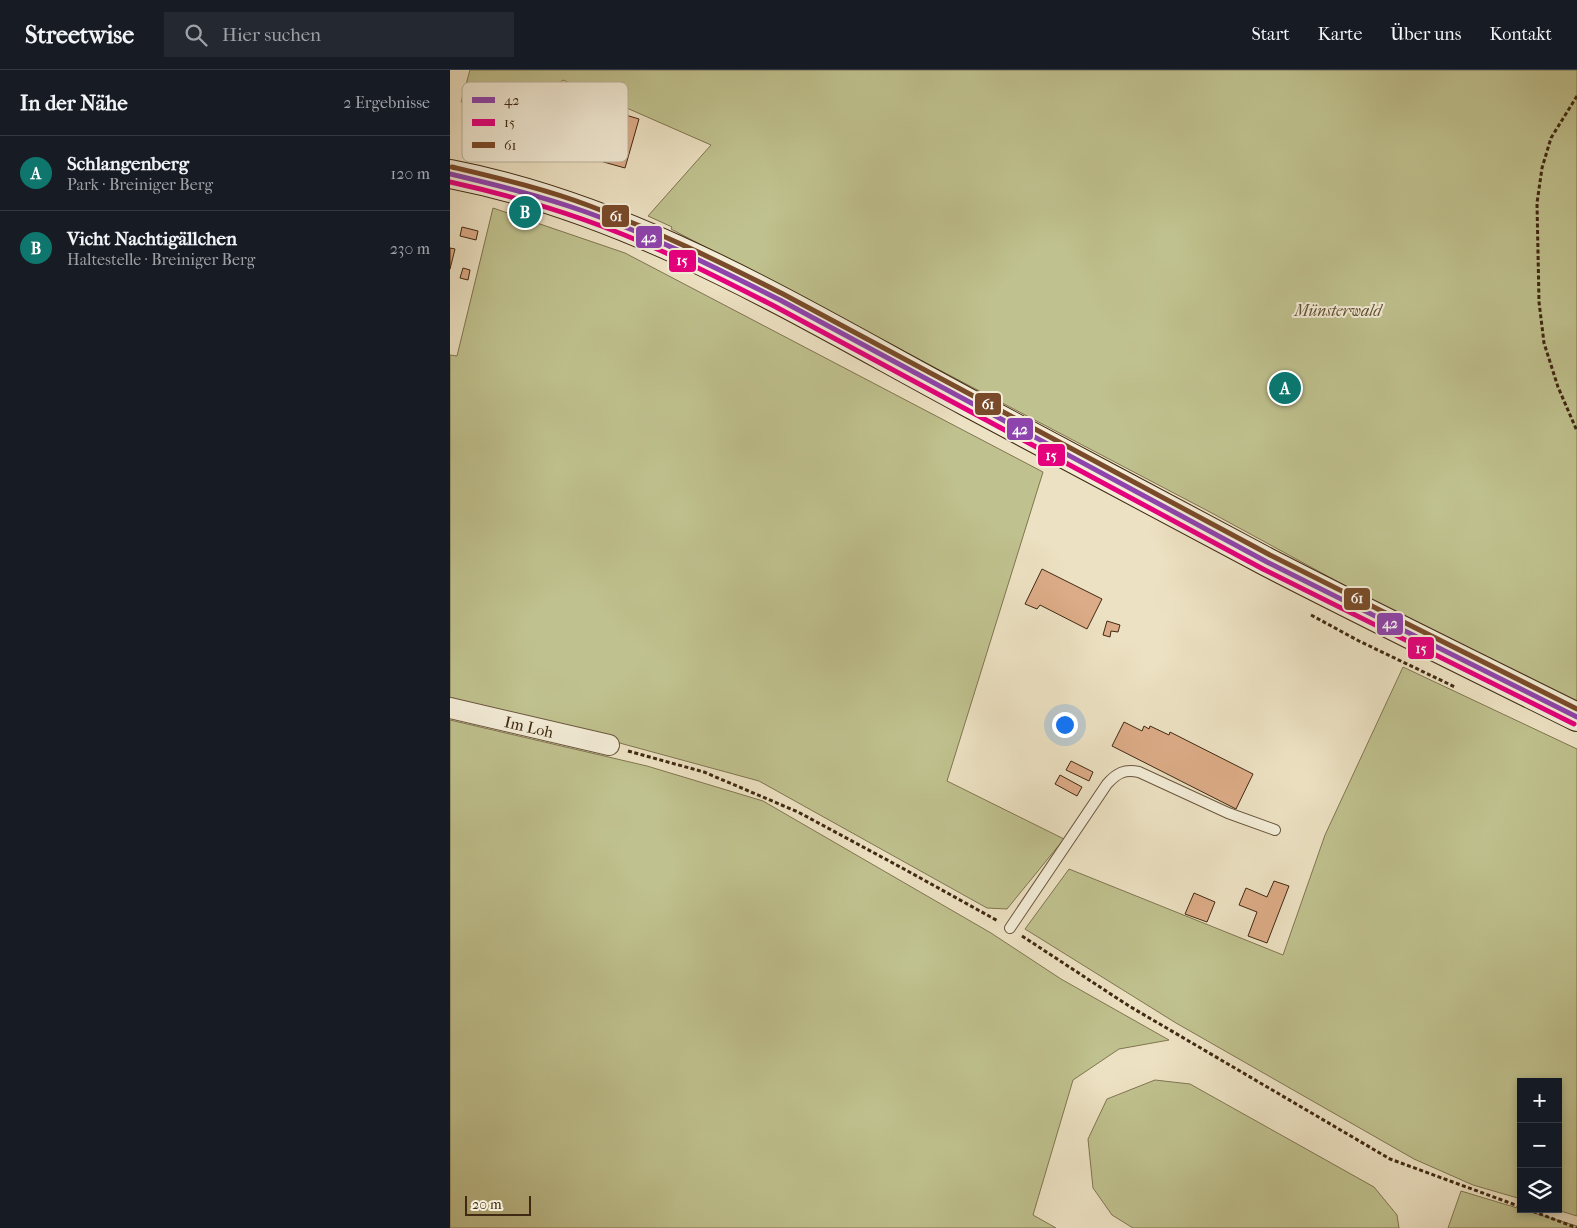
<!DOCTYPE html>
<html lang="de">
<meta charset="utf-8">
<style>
:root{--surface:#171b24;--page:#242831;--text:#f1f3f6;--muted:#9ea1a6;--line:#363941;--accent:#0f766e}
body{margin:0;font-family:"IM FELL French Canon",serif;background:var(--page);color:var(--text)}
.controls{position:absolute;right:15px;bottom:15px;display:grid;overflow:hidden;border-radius:0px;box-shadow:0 2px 8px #0003}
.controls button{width:45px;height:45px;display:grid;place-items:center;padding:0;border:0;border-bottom:1px solid var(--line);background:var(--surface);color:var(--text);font:25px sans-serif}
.scale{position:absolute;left:15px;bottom:12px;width:66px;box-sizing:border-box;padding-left:5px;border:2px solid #402912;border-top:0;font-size:14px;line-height:18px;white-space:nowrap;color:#402912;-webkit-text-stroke:4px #f3ecd7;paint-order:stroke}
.you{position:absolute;left:614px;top:654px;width:18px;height:18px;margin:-12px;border:4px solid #fff;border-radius:50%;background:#1a73e8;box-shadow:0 0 0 8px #1a73e833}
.badge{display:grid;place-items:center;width:32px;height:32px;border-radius:50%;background:var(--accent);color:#fff;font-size:16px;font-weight:700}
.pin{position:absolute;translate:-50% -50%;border:2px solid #fff;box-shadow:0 1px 5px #0006}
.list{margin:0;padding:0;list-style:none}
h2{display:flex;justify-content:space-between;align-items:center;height:65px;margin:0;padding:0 20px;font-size:21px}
h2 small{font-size:16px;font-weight:400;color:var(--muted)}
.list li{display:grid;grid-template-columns:32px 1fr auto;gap:15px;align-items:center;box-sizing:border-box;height:75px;padding:0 20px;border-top:1px solid var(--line)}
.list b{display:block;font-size:19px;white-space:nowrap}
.list p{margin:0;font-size:16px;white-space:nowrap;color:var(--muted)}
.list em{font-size:16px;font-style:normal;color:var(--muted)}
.icon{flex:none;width:28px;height:28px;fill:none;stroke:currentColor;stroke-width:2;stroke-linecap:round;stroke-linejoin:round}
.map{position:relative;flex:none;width:1127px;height:1158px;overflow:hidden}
header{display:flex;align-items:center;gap:30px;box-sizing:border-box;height:70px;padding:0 25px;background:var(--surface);border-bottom:1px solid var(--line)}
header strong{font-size:24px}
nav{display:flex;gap:28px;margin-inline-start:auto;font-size:18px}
.search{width:350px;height:45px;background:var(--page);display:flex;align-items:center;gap:12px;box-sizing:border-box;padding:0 18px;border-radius:0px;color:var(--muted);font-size:19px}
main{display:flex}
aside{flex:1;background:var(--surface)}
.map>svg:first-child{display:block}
.green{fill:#bfc18e;stroke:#807550}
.building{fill:#dcab87;stroke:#402912}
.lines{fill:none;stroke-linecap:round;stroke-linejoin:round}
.service-casing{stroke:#6b573e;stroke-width:12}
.minor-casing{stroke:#6b573e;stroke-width:22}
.secondary-casing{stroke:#402912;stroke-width:30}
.path{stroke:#402912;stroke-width:3;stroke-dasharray:4 2.5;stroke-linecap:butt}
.service{stroke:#f3ecd7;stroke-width:10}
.minor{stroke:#f3ecd7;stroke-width:20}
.secondary{stroke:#f3ecd7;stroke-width:28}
.bus-1-casing{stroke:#f3ecd7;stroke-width:9}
.bus-2-casing{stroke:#f3ecd7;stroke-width:9}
.bus-3-casing{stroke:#f3ecd7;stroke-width:9}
.bus-1{stroke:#8e44ad;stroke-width:5}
.bus-2{stroke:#e5007d;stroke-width:5}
.bus-3{stroke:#7a4b2a;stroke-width:5}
.labels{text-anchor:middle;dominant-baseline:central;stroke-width:4;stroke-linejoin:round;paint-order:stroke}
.park-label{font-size:16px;font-style:italic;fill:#604f31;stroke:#f3ecd7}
.street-label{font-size:16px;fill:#402912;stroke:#f3ecd7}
.key{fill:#f3ecd7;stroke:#bdb29c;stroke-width:1}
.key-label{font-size:14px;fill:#402912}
.line-badge{stroke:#f3ecd7;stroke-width:2}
.badge-label{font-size:14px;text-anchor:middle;font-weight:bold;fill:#fff}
</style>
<header>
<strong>Streetwise</strong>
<div class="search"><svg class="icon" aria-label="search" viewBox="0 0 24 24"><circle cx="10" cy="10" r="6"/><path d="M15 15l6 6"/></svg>Hier suchen</div>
<nav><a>Start</a><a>Karte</a><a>Über uns</a><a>Kontakt</a></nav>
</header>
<main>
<aside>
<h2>In der Nähe<small>2 Ergebnisse</small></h2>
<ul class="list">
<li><span class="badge">A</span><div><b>Schlangenberg</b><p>Park · Breiniger Berg</p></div><em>120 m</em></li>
<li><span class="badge">B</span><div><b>Vicht Nachtigällchen</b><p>Haltestelle · Breiniger Berg</p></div><em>230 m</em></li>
</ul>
</aside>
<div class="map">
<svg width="1127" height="1158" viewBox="0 0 1127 1158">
<rect width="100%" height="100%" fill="#ece1c2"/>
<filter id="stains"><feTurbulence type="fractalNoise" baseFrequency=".004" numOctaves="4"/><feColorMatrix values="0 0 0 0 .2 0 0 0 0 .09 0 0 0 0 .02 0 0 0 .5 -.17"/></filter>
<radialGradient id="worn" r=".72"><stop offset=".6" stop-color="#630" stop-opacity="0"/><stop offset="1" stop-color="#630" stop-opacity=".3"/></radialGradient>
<path class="green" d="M20 0H1127V642L758 441 221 159 222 157 198 146 261 75 113 10 61 56 11 32Z
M43 138 175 183 593 402 497 711 614 769 557 839 537 838 309 711 122 660 0 633V285L7 286Z
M953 597 1127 679V1146L1104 1139H1108V1012H1071V1129L1023 1115 964 1089 726 953 575 859 619 799 833 885 875 765Z
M0 650 197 696 313 731 541 863 611 909 719 970 669 979 623 1010 583 1145 606 1158H0Z
M705 1010 740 1014 924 1117 947 1145 949 1158H683L662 1145 643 1118 638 1069 657 1029Z
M1011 1121 1127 1156V1158H998Z"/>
<path class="building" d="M146 36 189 49 175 98 100 77 110 45 140 54Z
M12 157 28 161 26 170 10 166Z
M0 178 5 179 0 199Z
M13 198 20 200 18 210 10 208Z
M592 499 652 529 637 559 590 535 587 539 575 534Z
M657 551 670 555 668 562 661 561 660 567 653 565Z
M674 652 692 661 694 656 699 659 700 656 719 665 720 662 803 704 786 739 662 676Z
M621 691 643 702 639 711 616 700Z
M610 705 632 717 627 726 605 714Z
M824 811 839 816 817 873 798 866 807 842 789 835 796 818 817 827Z
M744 823 765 832 757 852 735 844Z"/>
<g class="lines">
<defs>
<path id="service" d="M560 858 657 714C667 703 674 699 689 702L778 743 825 760"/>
<path id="minor" d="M0 638 159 675"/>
<path id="secondary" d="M0 104C187 140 351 243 517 332 617 385 717 439 817 492 920 545 1024 596 1127 647"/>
</defs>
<use href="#service" class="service-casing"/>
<use href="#minor" class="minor-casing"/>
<use href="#secondary" class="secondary-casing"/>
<path class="path" d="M1127 26 1101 68 1092 98 1087 133 1089 232 1094 273 1108 317 1127 361
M861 545 909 571 1005 617
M178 681 254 702 348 742 454 799 548 851
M572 866 679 936 940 1089 1071 1137
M1077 1139 1127 1158"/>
<use href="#service" class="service"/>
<use href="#minor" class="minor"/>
<use href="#secondary" class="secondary"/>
<defs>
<path id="bus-1" d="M0 104C46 115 91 126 136 142 203 166 266 198 330 230L817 492 1127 647"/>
<path id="bus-2" d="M0 112C45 122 89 134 132 149 199 172 263 205 326 237L813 499 1124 654"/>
<path id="bus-3" d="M2 97C48 108 95 119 140 136 207 161 270 192 333 224L820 485 1127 639"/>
</defs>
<use href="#bus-1" class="bus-1-casing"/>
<use href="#bus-2" class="bus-2-casing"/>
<use href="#bus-3" class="bus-3-casing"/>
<use href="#bus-1" class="bus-1"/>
<use href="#bus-2" class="bus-2"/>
<use href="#bus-3" class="bus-3"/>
</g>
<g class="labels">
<g class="park-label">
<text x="888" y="240">Münsterwald</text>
</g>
<g class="street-label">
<text transform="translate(79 657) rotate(13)">Im Loh</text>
</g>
</g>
<rect x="12" y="12" width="166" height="80" rx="8" class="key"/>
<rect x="22" y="27" width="23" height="6" fill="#8e44ad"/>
<rect x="22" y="49" width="23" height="7" fill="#e5007d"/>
<rect x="22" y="72" width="23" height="6" fill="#7a4b2a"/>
<g class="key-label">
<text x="54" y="35">42</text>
<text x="54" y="57">15</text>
<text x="54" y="80">61</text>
</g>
<g class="line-badge">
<rect x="151" y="134" width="29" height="24" rx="5" fill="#7a4b2a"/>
<rect x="185" y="155" width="28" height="24" rx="5" fill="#8e44ad"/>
<rect x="218" y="179" width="29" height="24" rx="5" fill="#e5007d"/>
<rect x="524" y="322" width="28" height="24" rx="5" fill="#7a4b2a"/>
<rect x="556" y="347" width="28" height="24" rx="5" fill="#8e44ad"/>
<rect x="587" y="373" width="29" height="24" rx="5" fill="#e5007d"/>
<rect x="893" y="517" width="28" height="24" rx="5" fill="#7a4b2a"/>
<rect x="926" y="542" width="28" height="24" rx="5" fill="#8e44ad"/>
<rect x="957" y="566" width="28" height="24" rx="5" fill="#e5007d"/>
</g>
<g class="badge-label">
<text x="166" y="151">61</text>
<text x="199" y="172">42</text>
<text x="232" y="195">15</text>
<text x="538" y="339">61</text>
<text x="570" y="364">42</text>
<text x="601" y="390">15</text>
<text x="907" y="533">61</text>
<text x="940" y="558">42</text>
<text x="971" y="583">15</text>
</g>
<rect width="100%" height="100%" filter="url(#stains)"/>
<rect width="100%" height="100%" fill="url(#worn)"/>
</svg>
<div class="controls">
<button>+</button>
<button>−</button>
<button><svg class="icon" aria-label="layers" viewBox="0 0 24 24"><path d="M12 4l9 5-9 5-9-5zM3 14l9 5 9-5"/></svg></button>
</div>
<div class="scale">20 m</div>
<div class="you"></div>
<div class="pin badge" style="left:835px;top:318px">A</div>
<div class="pin badge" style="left:75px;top:142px">B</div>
</div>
</main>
